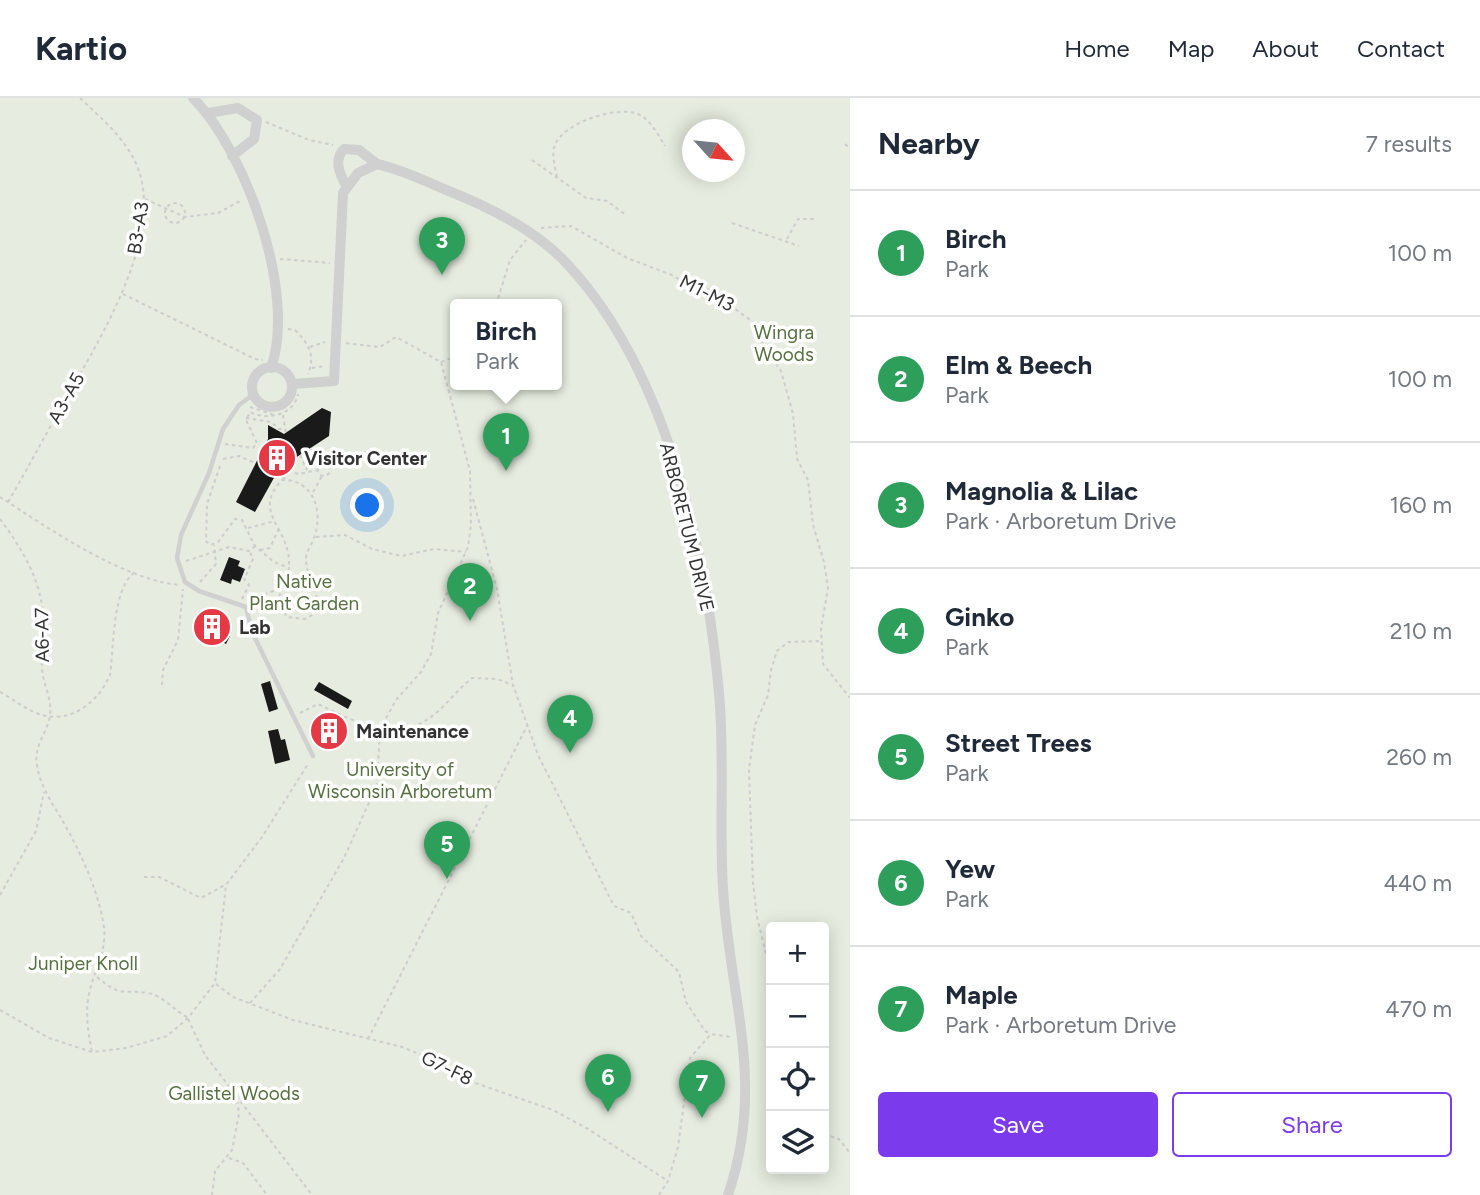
<!DOCTYPE html>
<meta charset="utf-8">
<style>
:root{--surface:#fff;--page:#f6f6f7;--text:#1f2937;--muted:#747a83;--line:#e0e1e3;--accent:#7c3aed}
body{margin:0;font-family:Figtree,sans-serif;background:var(--page);color:var(--text)}
.controls{position:absolute;right:21px;bottom:21px;display:grid;overflow:hidden;border-radius:7px;box-shadow:0 4px 18px #0003}
.controls button{width:63px;height:63px;display:grid;place-items:center;padding:0;border:0;border-bottom:2px solid var(--line);background:var(--surface);color:var(--text);font:35px sans-serif}
.compass{position:absolute;left:682px;top:21px;width:63px;height:63px;border-radius:50%;background:var(--surface);box-shadow:0 4px 18px #0003;rotate:117deg}
.you{position:absolute;left:368px;top:408px;width:24px;height:24px;margin:-18px;border:5px solid #fff;border-radius:50%;background:#1a73e8;box-shadow:0 0 0 10px #1a73e833}
.badge{display:grid;place-items:center;width:46px;height:46px;border-radius:50%;background:var(--accent);color:#fff;font-size:23px;font-weight:700}
.pin{position:absolute;translate:-50% -58px;filter:drop-shadow(0 2px 4px #0008)}
.pin::after{content:'';position:absolute;top:37px;width:24px;height:21px;background:inherit;clip-path:polygon(0 0,100% 0,50% 100%)}
.popup{position:absolute;left:450px;top:201px;width:112px;height:91px;box-sizing:border-box;display:grid;place-content:center;border-radius:7px;background:var(--surface);filter:drop-shadow(0 2px 5px #0005);font-size:23px;white-space:nowrap;color:var(--muted)}
.popup b{font-size:26px;color:var(--text)}
.popup::after{content:'';position:absolute;left:50%;top:100%;margin-left:-14px;border:14px solid transparent;border-top-color:var(--surface)}
.list{margin:0;padding:0;list-style:none}
h2{display:flex;justify-content:space-between;align-items:center;height:91px;margin:0;padding:0 28px;font-size:30px}
h2 small{font-size:23px;font-weight:400;color:var(--muted)}
.list li{display:grid;grid-template-columns:46px 1fr auto;gap:21px;align-items:center;box-sizing:border-box;height:126px;padding:0 28px;border-top:2px solid var(--line)}
.list b{display:block;font-size:26px;white-space:nowrap}
.list p{margin:0;font-size:23px;white-space:nowrap;color:var(--muted)}
.list em{font-size:23px;font-style:normal;color:var(--muted)}
.actions{display:flex;gap:14px;padding:21px 28px}
.actions a{flex:1;padding:16px 0;border:2px solid var(--accent);border-radius:7px;text-align:center;font-size:24px;color:var(--accent)}
.actions .main{background:var(--accent);color:#fff}
.icon{flex:none;width:38px;height:38px;fill:none;stroke:currentColor;stroke-width:2;stroke-linecap:round;stroke-linejoin:round}
.map{position:relative;flex:none;width:850px;height:1097px;overflow:hidden}
header{display:flex;align-items:center;gap:42px;box-sizing:border-box;height:98px;padding:0 35px;background:var(--surface);border-bottom:2px solid var(--line)}
header strong{font-size:33px}
nav{display:flex;gap:38px;margin-inline-start:auto;font-size:24px}
main{display:flex}
aside{flex:1;background:var(--surface)}
.map>svg:first-child{display:block}
.green{fill:#e6ecdf;fill-rule:evenodd}
.building{fill:#1a1a1a}
.lines{fill:none;stroke-linecap:round;stroke-linejoin:round}
.path{stroke:#cdcdcd;stroke-width:2;stroke-dasharray:3.5 3.5;stroke-linecap:butt}
.service{stroke:#d0d0d0;stroke-width:4.5}
.minor{stroke:#d0d0d0;stroke-width:10}
.labels{text-anchor:middle;dominant-baseline:central;stroke-width:7;stroke-linejoin:round;paint-order:stroke}
.street-label{font-size:19px;fill:#333;stroke:#fff}
.park-label{font-size:19px;fill:#56703f;stroke:#fff}
.poi-label{font-size:19px;font-weight:bold;fill:#333;stroke:#fff;text-anchor:start}
</style>
<header>
<strong>Kartio</strong>
<nav><a>Home</a><a>Map</a><a>About</a><a>Contact</a></nav>
</header>
<main>
<div class="map">
<svg width="850" height="1097" viewBox="0 0 850 1097">
<rect width="100%" height="100%" fill="#fff"/>
<path class="green" d="M0 0H850V1097H0ZM692 32H734V74H692ZM455 207H557V287H455ZM771 829H824V1071H771Z"/>
<path class="building" d="M322 310 331 314 329 338 289 364 287 369H280L255 414 236 404 268 341V327L284 336Z
M229 459 240 463 238 468 245 471 240 484 232 481 231 486 220 482Z
M221 517 228 520 221 533 230 538 226 546 199 532 204 523 217 525Z
M270 583 278 611 269 614 261 586Z
M319 584 352 603 348 611 314 592Z
M323 617 346 628 334 650 312 638Z
M278 631 281 642 285 641 290 662 275 666 268 633Z"/>
<g class="lines">
<path class="path" d="M266 24 309 42 333 47
M845 46 850 50
M532 62 586 100 607 103 626 117
M557 79C555 69 551 56 555 47 563 24 623 5 642 18 652 25 659 38 665 48
M145 101 185 119 218 115 240 103
M165 115a10 10 0 1 1 20 0a10 10 0 1 1-20 0Z
M732 125 799 148
M541 130 571 128 627 160 672 177 695 191 706 190 756 226 763 247 781 273 793 316 797 361 808 382 813 427 824 464 828 490 821 531 823 566 850 600
M787 141 798 121H816
M280 161 330 165
M123 196 255 261 263 262
M496 207 510 162 526 142
M288 231 295 232C308 245 316 257 308 276
M310 249 325 244
M441 264 455 259
M312 270 325 268
M250 309 274 317
M283 317 286 335
M246 320 271 324 279 331H283
M225 346 253 350 257 345 246 322 250 314C268 323 294 317 298 296
M300 357 307 372
M223 361 239 358 253 364
M318 372a6 6 0 1 1 12 0a6 6 0 1 1-12 0Z
M220 368 207 406 206 443 210 447 218 444 235 421 242 422 255 448 274 464 289 470 278 503 287 519 305 521 312 517C326 498 305 480 306 460 306 453 312 447 314 440 324 413 313 381 282 382 250 416 292 429 289 470
M288 373 299 376 318 372
M276 376 286 381 287 369
M313 394 322 378
M0 399C48 430 123 482 180 487
M473 401 497 491 513 587 538 657 614 808 631 815 641 838 679 874 686 904 705 933 711 936
M8 404C27 372 44 339 63 306 95 249 156 153 142 85 136 49 105 24 80 0
M0 421C21 449 41 482 43 517 45 535 41 552 42 570 43 587 52 599 50 617 48 635 33 647 37 667 40 688 51 703 61 720 80 753 98 791 104 829 107 854 94 872 89 896 85 916 88 934 92 954
M248 430 275 423
M316 439 345 437 372 451 401 458 434 451 466 454
M260 452 270 450 279 430
M186 463 229 449 249 453 255 448
M246 477 253 461 250 454
M200 484 216 466 214 447
M242 501 249 487 242 478
M251 502 278 491
M162 587 163 572 178 542 183 491
M0 594C12 600 22 609 34 614 66 629 97 607 110 577 114 550 112 490 135 474
M300 615 318 606C356 624 398 648 436 615 449 604 459 590 472 580L497 581 512 587
M144 779H159L201 800 225 787
M0 797 36 733 44 694
M771 876 757 819 753 785 749 672 755 627 768 597 771 572 777 553 788 544 822 543
M97 879C122 900 121 891 148 895 164 898 173 912 187 919
M216 886 233 899 293 922 402 949 424 958 458 979 553 1012 588 1031 668 1083
M250 905 280 871 344 760 377 687 380 631 396 602 421 574 431 556 438 515 468 449 471 427 470 373 441 264 396 239 380 249 344 245
M0 912 49 940 92 954 126 950 167 938 188 920 215 885 226 787 262 739 308 666
M188 921 205 957 312 1097
M368 941 527 628
M824 1036 839 1041 850 1055
M229 1060 243 1065 267 1097
M212 1097 215 1073 232 1052 239 1016 237 1002
M659 1097 668 1083 678 1049 690 960 711 936 732 939"/>
<path class="service" d="M254 296 239 307 223 331 209 375 181 437 177 460 185 484 199 493 246 509 252 534 313 658"/>
<path class="minor" d="M193 0C246 53 297 196 271 270
M208 15 238 10 257 22 254 41 232 58
M347 89C340 77 333 62 344 51L359 52 377 66
M252 289a20 20 0 1 1 40 0a20 20 0 1 1-40 0Z
M292 286 334 283 343 95 358 75 377 66C400 71 423 82 444 91 489 109 537 132 570 169 668 277 706 454 719 595 725 661 719 726 723 791 730 902 766 985 728 1097"/>
</g>
<defs>
<symbol id="building-disc" viewBox="-11 -11 22 22"><circle r="9.5" fill="#e63946" stroke="#fff"/><path d="M-4-6H4V6H1V3H-1V6H-4ZM-2.5-4.3h1.7v1.8h-1.7ZM.8-4.3h1.7v1.8H.8ZM-2.5-1h1.7V.8h-1.7ZM.8-1h1.7V.8H.8Z" fill="#fff"/></symbol>
</defs>
<g fill-rule="evenodd">
<use href="#building-disc" x="255" y="338" width="44" height="44"/>
<use href="#building-disc" x="190" y="507" width="44" height="44"/>
<use href="#building-disc" x="307" y="611" width="44" height="44"/>
</g>
<g class="labels">
<g class="street-label">
<text transform="translate(138 130) rotate(-81)">B3-A3</text>
<text transform="translate(707 195) rotate(27)">M1-M3</text>
<text transform="translate(66 300) rotate(-61)">A3-A5</text>
<text transform="translate(687 429) rotate(76)">ARBORETUM DRIVE</text>
<text transform="translate(42 537) rotate(-91)">A6-A7</text>
<text transform="translate(447 970) rotate(26)">G7-F8</text>
</g>
<g class="park-label">
<text x="784" y="234">Wingra<tspan x="784" dy="22">Woods</tspan></text>
<text x="304" y="483">Native<tspan x="304" dy="22">Plant Garden</tspan></text>
<text x="400" y="671">University of<tspan x="400" dy="22">Wisconsin Arboretum</tspan></text>
<text x="83" y="865">Juniper Knoll</text>
<text x="234" y="995">Gallistel Woods</text>
</g>
<g class="poi-label">
<text x="304" y="360">Visitor Center</text>
<text x="239" y="529">Lab</text>
<text x="356" y="633">Maintenance</text>
</g>
</g>
</svg>
<div class="controls">
<button>+</button>
<button>−</button>
<button><svg class="icon" aria-label="locate" viewBox="0 0 24 24"><circle cx="12" cy="12" r="6"/><path d="M12 2v4M12 18v4M2 12h4M18 12h4"/></svg></button>
<button><svg class="icon" aria-label="layers" viewBox="0 0 24 24"><path d="M12 4l9 5-9 5-9-5zM3 14l9 5 9-5"/></svg></button>
</div>
<svg class="compass" viewBox="-18 -18 36 36"><path d="M0-13l5 13h-10z" fill="#e53935"/><path d="M0 13l5-13h-10z" fill="#747a83"/></svg>
<div class="you"></div>
<div class="pin badge" style="left:506px;top:373px;background:#2e9e5b">1</div>
<div class="popup"><b>Birch</b>Park</div>
<div class="pin badge" style="left:470px;top:523px;background:#2e9e5b">2</div>
<div class="pin badge" style="left:442px;top:177px;background:#2e9e5b">3</div>
<div class="pin badge" style="left:570px;top:655px;background:#2e9e5b">4</div>
<div class="pin badge" style="left:447px;top:781px;background:#2e9e5b">5</div>
<div class="pin badge" style="left:608px;top:1014px;background:#2e9e5b">6</div>
<div class="pin badge" style="left:702px;top:1020px;background:#2e9e5b">7</div>
</div>
<aside>
<h2>Nearby<small>7 results</small></h2>
<ul class="list">
<li><span class="badge" style="background:#2e9e5b">1</span><div><b>Birch</b><p>Park</p></div><em>100 m</em></li>
<li><span class="badge" style="background:#2e9e5b">2</span><div><b>Elm &amp; Beech</b><p>Park</p></div><em>100 m</em></li>
<li><span class="badge" style="background:#2e9e5b">3</span><div><b>Magnolia &amp; Lilac</b><p>Park · Arboretum Drive</p></div><em>160 m</em></li>
<li><span class="badge" style="background:#2e9e5b">4</span><div><b>Ginko</b><p>Park</p></div><em>210 m</em></li>
<li><span class="badge" style="background:#2e9e5b">5</span><div><b>Street Trees</b><p>Park</p></div><em>260 m</em></li>
<li><span class="badge" style="background:#2e9e5b">6</span><div><b>Yew</b><p>Park</p></div><em>440 m</em></li>
<li><span class="badge" style="background:#2e9e5b">7</span><div><b>Maple</b><p>Park · Arboretum Drive</p></div><em>470 m</em></li>
</ul>
<div class="actions"><a class="main">Save</a><a>Share</a></div>
</aside>
</main>
